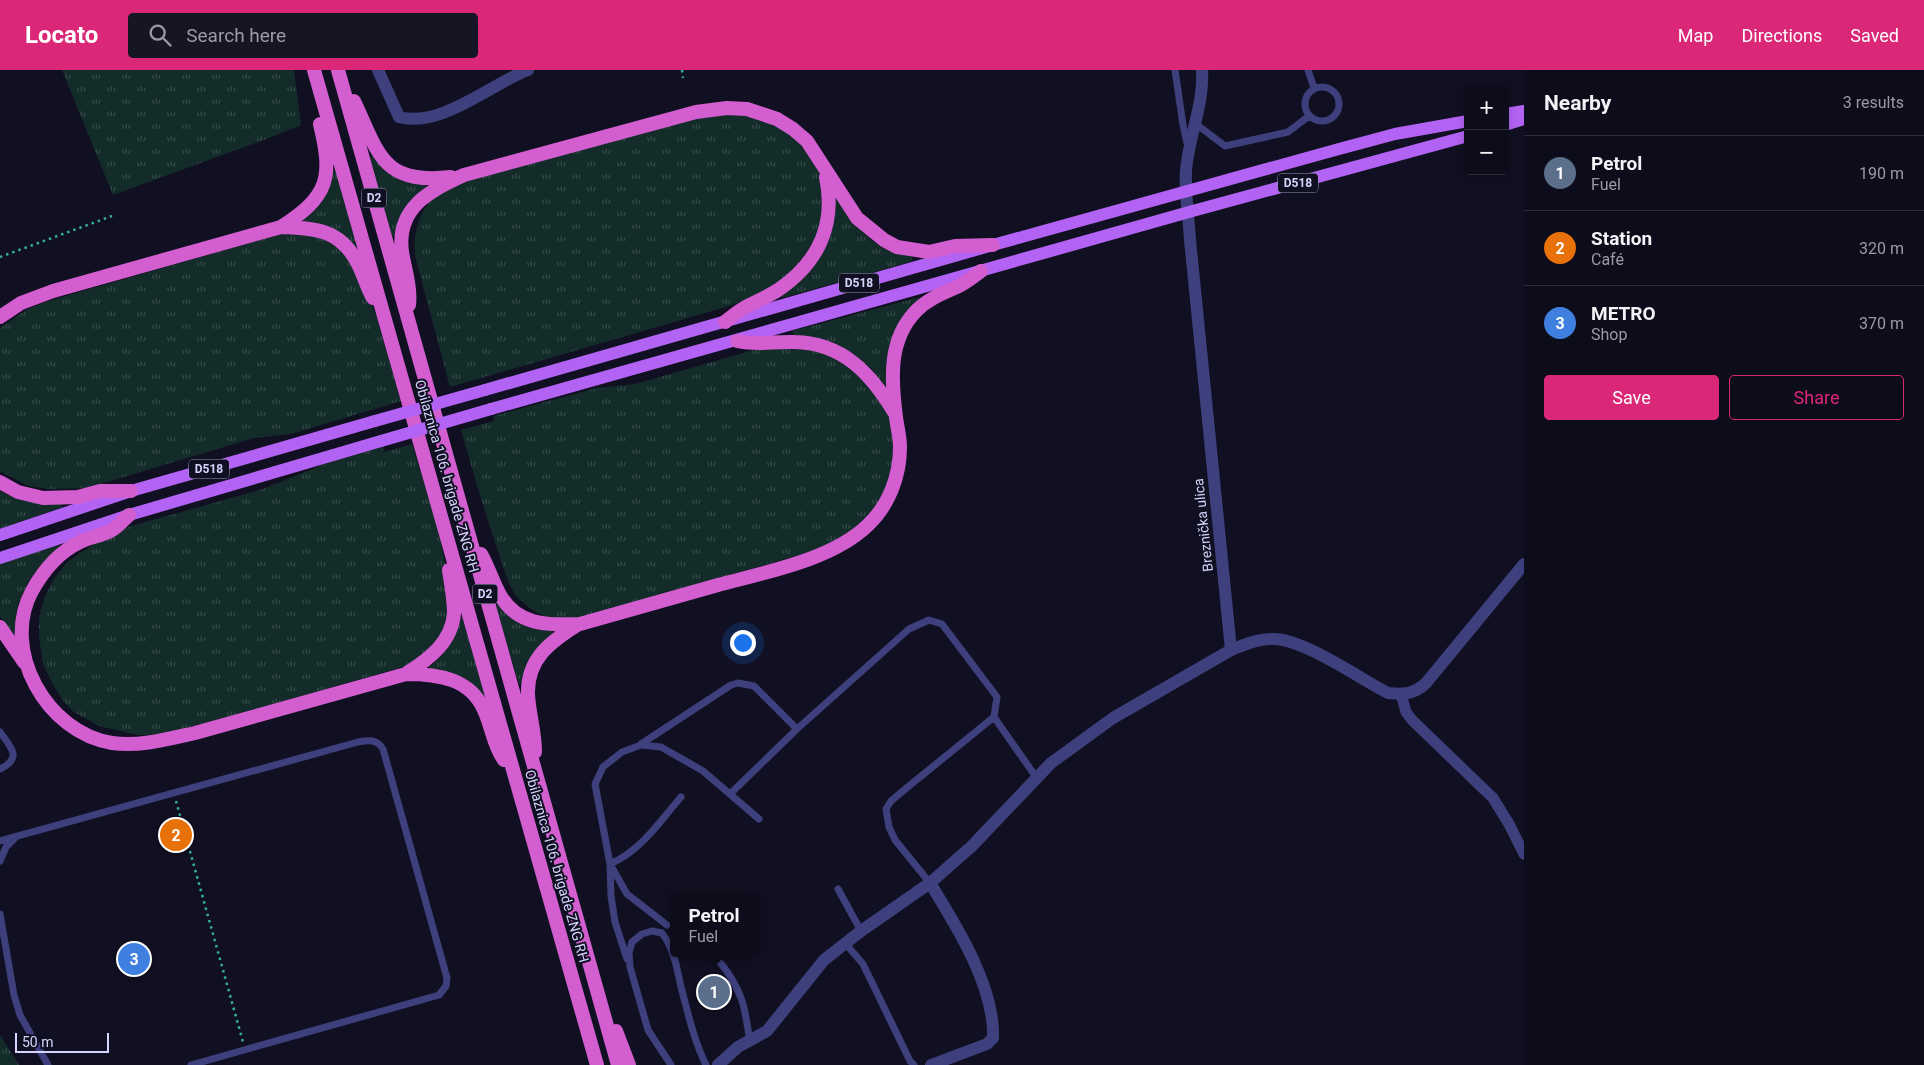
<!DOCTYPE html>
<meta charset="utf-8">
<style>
:root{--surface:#0d0c1a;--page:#161523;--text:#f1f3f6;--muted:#9a9ba2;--line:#2d2c39;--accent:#db2777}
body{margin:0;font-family:Roboto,sans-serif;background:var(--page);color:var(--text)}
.controls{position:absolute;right:15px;top:15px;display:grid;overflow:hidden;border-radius:5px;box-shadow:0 2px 8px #0003}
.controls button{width:45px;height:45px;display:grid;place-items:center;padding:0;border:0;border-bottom:1px solid var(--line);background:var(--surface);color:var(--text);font:25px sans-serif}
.scale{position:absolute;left:15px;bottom:12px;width:94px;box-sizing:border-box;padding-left:5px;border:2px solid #d6d4fc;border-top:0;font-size:14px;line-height:18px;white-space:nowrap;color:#d6d4fc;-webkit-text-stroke:4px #111022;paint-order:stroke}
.you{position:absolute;left:742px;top:572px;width:18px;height:18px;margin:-12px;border:4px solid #fff;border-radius:50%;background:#1a73e8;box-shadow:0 0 0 8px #1a73e833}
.badge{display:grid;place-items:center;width:32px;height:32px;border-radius:50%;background:var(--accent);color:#fff;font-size:16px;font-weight:700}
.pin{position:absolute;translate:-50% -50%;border:2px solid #fff;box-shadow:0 1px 5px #0006}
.popup{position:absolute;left:670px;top:822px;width:88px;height:65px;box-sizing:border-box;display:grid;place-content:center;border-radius:5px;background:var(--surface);filter:drop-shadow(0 1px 4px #0005);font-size:16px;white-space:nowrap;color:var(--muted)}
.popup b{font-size:19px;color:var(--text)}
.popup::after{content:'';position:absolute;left:50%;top:100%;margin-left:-10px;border:10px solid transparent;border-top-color:var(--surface)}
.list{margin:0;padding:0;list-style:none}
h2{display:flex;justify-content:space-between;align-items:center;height:65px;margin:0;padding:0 20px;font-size:21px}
h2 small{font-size:16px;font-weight:400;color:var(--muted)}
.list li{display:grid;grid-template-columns:32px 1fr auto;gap:15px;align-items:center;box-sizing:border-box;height:75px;padding:0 20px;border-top:1px solid var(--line)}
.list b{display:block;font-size:19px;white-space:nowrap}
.list p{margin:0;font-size:16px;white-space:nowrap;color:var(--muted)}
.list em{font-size:16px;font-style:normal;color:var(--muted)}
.actions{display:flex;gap:10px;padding:15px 20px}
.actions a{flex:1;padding:11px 0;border:1px solid var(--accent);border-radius:5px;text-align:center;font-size:18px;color:var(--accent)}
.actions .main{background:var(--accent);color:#fff}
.icon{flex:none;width:28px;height:28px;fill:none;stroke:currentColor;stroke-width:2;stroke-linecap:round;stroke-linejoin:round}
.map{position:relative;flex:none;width:1524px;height:995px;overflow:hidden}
header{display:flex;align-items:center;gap:30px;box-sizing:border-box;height:70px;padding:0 25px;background:var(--accent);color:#fff}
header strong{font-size:24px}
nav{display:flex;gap:28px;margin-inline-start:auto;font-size:18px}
.search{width:350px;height:45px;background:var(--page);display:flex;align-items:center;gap:12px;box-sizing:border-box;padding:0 18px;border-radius:5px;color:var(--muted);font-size:19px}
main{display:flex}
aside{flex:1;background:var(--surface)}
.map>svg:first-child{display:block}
.grass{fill:url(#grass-tufts)}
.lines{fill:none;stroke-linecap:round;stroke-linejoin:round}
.path{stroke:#37ad9d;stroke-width:2.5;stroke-dasharray:2.5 4;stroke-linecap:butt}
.service{stroke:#3e407e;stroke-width:7}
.pedestrian{stroke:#3e407e;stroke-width:11}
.minor{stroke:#3e407e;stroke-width:12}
.primary{stroke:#b363f4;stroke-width:12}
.trunk{stroke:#d35ed0;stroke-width:14}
.primary-bridge{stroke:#b363f4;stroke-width:12}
.labels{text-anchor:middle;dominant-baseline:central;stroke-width:4;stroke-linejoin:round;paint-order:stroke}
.shield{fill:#111022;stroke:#9b99bb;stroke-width:1}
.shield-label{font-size:12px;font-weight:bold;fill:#d6d4fc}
.street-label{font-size:14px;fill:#d6d4fc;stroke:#111022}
</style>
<header>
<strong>Locato</strong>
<div class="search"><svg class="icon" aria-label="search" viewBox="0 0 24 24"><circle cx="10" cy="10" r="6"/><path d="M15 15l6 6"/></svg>Search here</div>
<nav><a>Map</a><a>Directions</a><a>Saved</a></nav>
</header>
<main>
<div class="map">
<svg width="1524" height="995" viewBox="0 0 1524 995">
<defs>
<pattern id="grass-tufts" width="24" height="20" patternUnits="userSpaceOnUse" patternTransform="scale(1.25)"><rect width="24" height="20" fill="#132c29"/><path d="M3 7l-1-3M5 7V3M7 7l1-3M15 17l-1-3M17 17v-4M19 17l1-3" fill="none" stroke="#354a49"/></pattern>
</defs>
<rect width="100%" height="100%" fill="#111022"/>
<path class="grass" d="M62 0H294L301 55 266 69 113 125Z
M734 43 777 52 812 83 823 110 827 131 819 171 794 202 753 229 450 317 415 186C413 163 419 138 439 123 449 116 464 113 475 109L704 46Z
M373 86C387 107 401 109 425 113L426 118C408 130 398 143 396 165L392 167 369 87Z
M337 99 360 178 356 180C344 161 326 153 304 153L303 148C320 136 330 122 333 101Z
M835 128C852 147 866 173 892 182 898 184 905 184 911 185L913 191 782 228 781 224C818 194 834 177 835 128Z
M291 161 329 167 356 195 377 248 401 331 291 364 254 368 87 418 49 419 28 416 0 401V258L26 240 45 232Z
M920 227 892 269 886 292 888 315 884 317 871 298 850 283 795 267 792 261Z
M774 277 813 278 853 296 891 344 896 389 886 424 858 458 838 470 813 481 582 547C556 551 539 548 519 529 508 517 504 499 499 484 485 443 473 402 461 360L494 351 493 346 597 318 635 314 754 280Z
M412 374 438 458 446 498 449 540 444 567 413 594 209 652 159 665H138L99 656 74 642 63 631 51 611 43 594 39 566V548L44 529 53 510 67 492 103 468 131 456 260 420 330 392 383 377 385 382Z
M0 421C20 431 39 435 61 434L63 437 0 459Z
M58 474 60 478C34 497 11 531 16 566H12L0 546V494Z
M500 533C516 552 526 560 552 561L553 565C535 578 526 591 523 613L519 614 495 535Z
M462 547 486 627 481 628 429 601V597C446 584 455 571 458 549Z
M0 965 19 995H0Z"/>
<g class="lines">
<path class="path" d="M682 0 683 8
M0 187 112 146
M176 731 243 972"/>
<path class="service" d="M1175 0 1183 55 1187 73
M1308 0 1314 18
M1305 34a17 17 0 1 1 34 0a17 17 0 1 1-34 0Z
M1196 54 1225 76 1288 62 1309 46
M0 662C11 677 23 688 0 699
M641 674 731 615 738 613 754 616 797 659
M730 724 797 659 909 559 929 550 942 554 997 627 994 647 1036 707
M0 771 358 672C369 670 377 669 383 679L447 908 446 916 439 925 191 995
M0 791 6 777 16 767
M930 813 895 770 889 757 886 739 891 731 909 716 994 647
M838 819 861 861
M0 844 14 925 20 945 48 995
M667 855 627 824 610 794 595 714 603 697 622 682 641 675 661 677 703 701 759 749
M845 873 863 894 910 991 914 995
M710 883C723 893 735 912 741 928 746 941 747 957 750 970
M627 889 615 852 611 826 610 794C641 781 660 751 681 727
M671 995 648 960 630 897 629 883 632 872 642 864 652 861 662 863C674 879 677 898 681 917 688 943 694 971 706 995"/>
<path class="pedestrian" d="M1401 624 1406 642 1412 650 1493 728 1509 754 1524 784"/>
<path class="minor" d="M378 0 399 47C441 58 489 15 528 0
M1202 0C1204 32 1191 61 1187 92 1183 114 1189 147 1190 170L1231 580C1246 574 1259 568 1276 569 1306 571 1359 608 1388 623 1404 625 1414 624 1426 613L1524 494
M930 813C956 855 995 917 993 968L987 974 931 995
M718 995 738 977 767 961 824 890 861 861 930 813 972 776 1051 693 1113 648 1231 580"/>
<path class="primary" d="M1505 44 1524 41
M1505 55 1524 49
M485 320 993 175 1339 79 1395 64 1468 51
M491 339 1189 142 1468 66
M0 465 131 421 375 351
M0 488 129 445 381 371"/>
<path class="trunk" d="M314 0 597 995
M338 0 618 995
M354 31C379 84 382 115 451 107
M281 157C317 158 342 160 359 196 364 206 367 218 373 228
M409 235C411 217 405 200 402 182 396 138 430 120 464 105L696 42 727 38 747 39 777 49 793 59 807 71 857 148 884 170 897 177 929 182 955 176 993 175
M0 247 21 233 53 221 281 157C329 126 333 108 320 54
M725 252C731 247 737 242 744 238 755 232 767 227 778 220 818 193 836 155 826 107
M737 271C760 276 772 271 795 272 843 273 871 304 894 342
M0 412 18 422 43 428 78 427 100 421H131
M129 445C123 450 118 457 112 460 102 466 90 467 80 472 59 482 43 501 32 521 0 580 47 663 112 673 139 677 168 669 195 663L406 604C437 604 470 608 484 640 492 657 493 675 504 690
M481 484C488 496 492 510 499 523 516 556 547 555 580 554 626 541 672 528 718 515 766 502 832 490 868 455 889 435 900 406 900 377 900 367 897 356 896 347 891 309 888 269 917 240 929 228 944 223 959 216 967 212 974 206 981 201
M0 557 24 592
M407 603C429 589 452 572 454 543 454 529 451 514 449 500
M535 682C535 662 529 644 528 624 527 589 550 572 577 555
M616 961 629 995"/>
<path class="primary-bridge" d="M375 351 485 320
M381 371 491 339"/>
</g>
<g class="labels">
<g class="shield">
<rect x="1278" y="103.5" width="40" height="19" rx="4"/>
<rect x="361.5" y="118.5" width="25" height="19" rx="4"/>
<rect x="839" y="203.5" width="40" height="19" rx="4"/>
<rect x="189" y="389.5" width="40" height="19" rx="4"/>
<rect x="472.5" y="514.5" width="25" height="19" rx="4"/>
</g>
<g class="shield-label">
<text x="1298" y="113">D518</text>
<text x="374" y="128">D2</text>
<text x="859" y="213">D518</text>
<text x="209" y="399">D518</text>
<text x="485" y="524">D2</text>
</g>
<g class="street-label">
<text transform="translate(447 406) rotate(74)">Obilaznica 106. brigade ZNG RH</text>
<text transform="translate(1203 455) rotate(-96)">Breznička ulica</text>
<text transform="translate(557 796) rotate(74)">Obilaznica 106. brigade ZNG RH</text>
</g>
</g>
</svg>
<div class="controls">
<button>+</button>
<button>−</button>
</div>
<div class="scale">50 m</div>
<div class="you"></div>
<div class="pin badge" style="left:714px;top:922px;background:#5c6f8a">1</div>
<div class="popup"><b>Petrol</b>Fuel</div>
<div class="pin badge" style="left:176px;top:765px;background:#e8710a">2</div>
<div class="pin badge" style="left:134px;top:889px;background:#3f7fe0">3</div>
</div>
<aside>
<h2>Nearby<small>3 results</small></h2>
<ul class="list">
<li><span class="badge" style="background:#5c6f8a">1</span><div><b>Petrol</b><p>Fuel</p></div><em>190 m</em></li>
<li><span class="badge" style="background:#e8710a">2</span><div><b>Station</b><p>Café</p></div><em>320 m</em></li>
<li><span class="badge" style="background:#3f7fe0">3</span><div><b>METRO</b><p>Shop</p></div><em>370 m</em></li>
</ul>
<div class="actions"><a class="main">Save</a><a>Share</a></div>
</aside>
</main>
